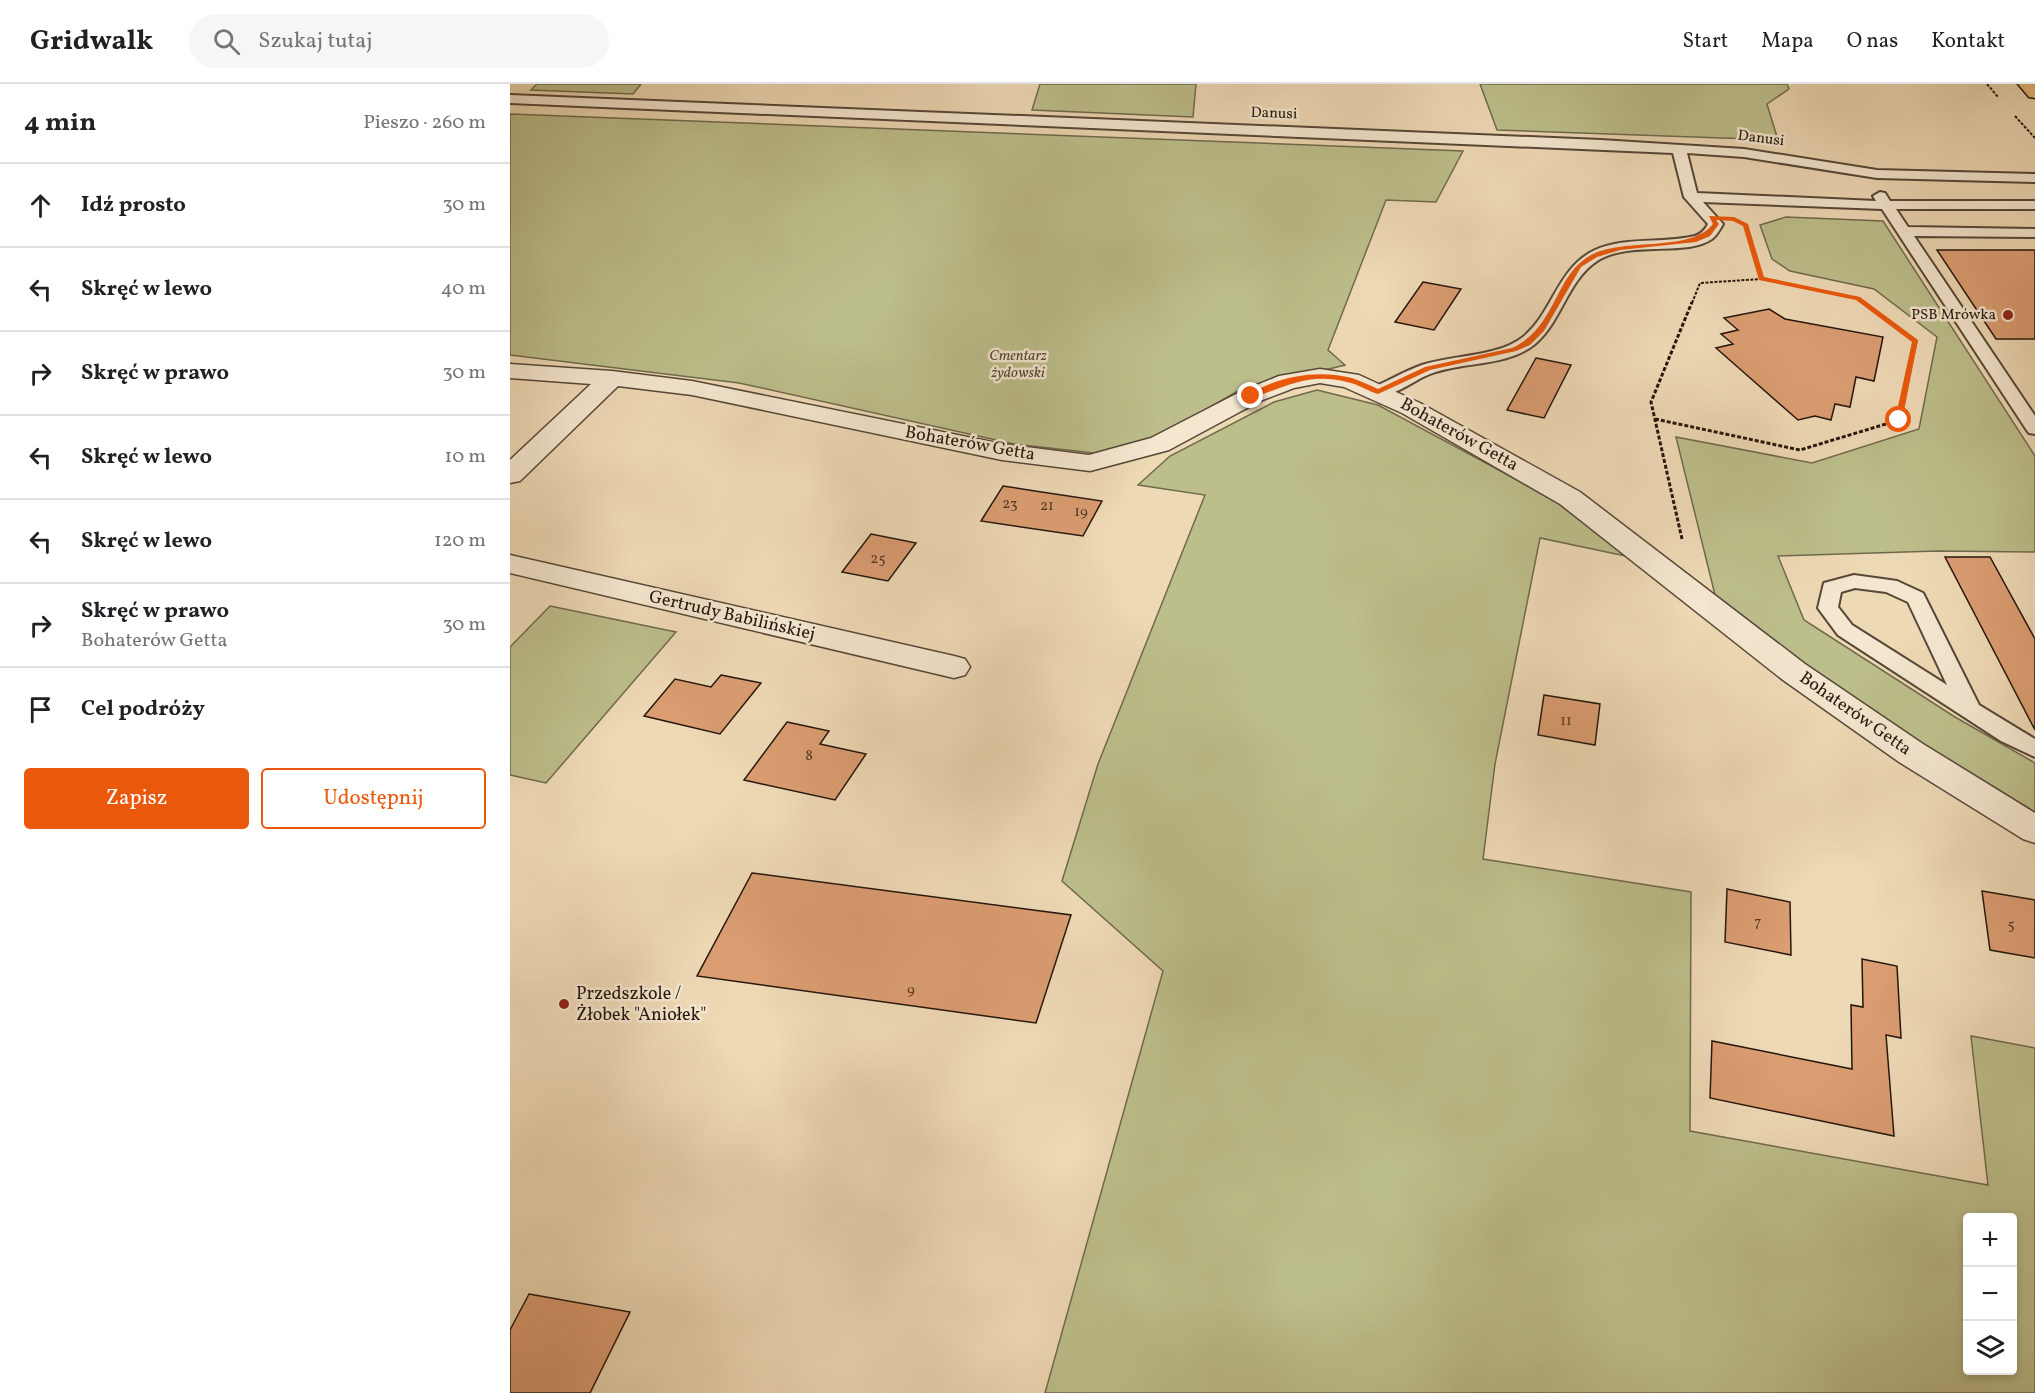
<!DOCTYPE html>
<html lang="pl">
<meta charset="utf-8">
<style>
:root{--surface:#fff;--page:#f6f6f6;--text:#202124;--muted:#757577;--line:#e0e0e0;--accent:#ea580c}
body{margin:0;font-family:Vollkorn,serif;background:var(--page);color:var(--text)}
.controls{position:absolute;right:18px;bottom:18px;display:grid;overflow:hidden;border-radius:6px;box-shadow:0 3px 9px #0003}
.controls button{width:54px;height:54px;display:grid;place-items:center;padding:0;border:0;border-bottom:2px solid var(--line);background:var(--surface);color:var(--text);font:30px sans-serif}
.stop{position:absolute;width:18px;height:18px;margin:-14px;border:4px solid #ea580c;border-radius:50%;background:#fff}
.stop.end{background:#ea580c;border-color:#fff;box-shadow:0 2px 6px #0008}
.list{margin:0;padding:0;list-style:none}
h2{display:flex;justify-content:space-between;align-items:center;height:78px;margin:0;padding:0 24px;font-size:26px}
h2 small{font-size:20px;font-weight:400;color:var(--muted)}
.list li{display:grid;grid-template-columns:39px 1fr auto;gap:18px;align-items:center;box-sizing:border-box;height:84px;padding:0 24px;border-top:2px solid var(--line)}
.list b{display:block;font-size:22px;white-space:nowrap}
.list p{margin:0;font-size:20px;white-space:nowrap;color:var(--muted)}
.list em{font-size:20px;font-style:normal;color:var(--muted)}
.actions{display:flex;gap:12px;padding:18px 24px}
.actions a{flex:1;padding:14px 0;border:2px solid var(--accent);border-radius:6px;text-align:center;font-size:21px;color:var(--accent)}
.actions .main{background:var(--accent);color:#fff}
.icon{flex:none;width:33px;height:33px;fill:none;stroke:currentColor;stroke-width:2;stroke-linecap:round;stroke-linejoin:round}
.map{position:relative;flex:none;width:1525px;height:1309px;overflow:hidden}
header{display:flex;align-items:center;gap:36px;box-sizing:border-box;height:84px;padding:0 30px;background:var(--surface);border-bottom:2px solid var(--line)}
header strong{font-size:28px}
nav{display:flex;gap:33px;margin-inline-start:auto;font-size:21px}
.search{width:420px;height:54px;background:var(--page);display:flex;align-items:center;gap:15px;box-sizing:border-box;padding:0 21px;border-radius:33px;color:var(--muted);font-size:22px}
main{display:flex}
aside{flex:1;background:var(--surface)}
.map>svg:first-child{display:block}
.green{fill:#bcbe8b;stroke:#706a4c;stroke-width:1.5;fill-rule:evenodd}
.building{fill:#db9d72;stroke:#25160d;stroke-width:1.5}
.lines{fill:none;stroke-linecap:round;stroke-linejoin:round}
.service-casing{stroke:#574737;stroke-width:4}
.minor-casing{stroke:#574737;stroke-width:3}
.primary-casing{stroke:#25160d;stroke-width:3}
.path-far1{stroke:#25160d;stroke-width:2;stroke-dasharray:3 1.5;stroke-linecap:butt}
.path{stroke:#25160d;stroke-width:3;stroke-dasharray:4 2;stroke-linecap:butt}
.service{fill:#f4e6cf;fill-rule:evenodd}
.minor{fill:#f4e6cf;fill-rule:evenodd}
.primary{fill:#e7bc7a;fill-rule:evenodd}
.route{fill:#ea580c}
.poi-dot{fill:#8f2418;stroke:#f4e6cf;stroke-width:2}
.labels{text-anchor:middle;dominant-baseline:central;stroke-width:5;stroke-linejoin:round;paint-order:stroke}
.far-street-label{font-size:15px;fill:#25160d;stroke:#f4e6cf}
.far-poi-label{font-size:15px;fill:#25160d;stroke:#f4e6cf;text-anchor:end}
.far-park-label{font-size:15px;font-style:italic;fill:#524833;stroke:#f4e6cf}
.number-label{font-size:15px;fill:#523826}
.street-label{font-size:18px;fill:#25160d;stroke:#f4e6cf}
.poi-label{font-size:18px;fill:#25160d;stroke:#f4e6cf;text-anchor:start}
</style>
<header>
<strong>Gridwalk</strong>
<div class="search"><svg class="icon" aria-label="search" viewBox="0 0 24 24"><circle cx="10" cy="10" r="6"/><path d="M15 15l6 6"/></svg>Szukaj tutaj</div>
<nav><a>Start</a><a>Mapa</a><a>O nas</a><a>Kontakt</a></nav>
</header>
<main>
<aside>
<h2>4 min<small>Pieszo · 260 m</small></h2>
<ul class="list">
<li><svg class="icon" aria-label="ahead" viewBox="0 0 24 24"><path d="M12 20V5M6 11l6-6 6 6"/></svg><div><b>Idź prosto</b></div><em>30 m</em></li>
<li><svg class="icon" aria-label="left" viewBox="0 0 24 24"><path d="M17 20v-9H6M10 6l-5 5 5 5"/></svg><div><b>Skręć w lewo</b></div><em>40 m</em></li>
<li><svg class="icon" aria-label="right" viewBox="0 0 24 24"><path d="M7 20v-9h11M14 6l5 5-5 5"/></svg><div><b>Skręć w prawo</b></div><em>30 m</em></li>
<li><svg class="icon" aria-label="left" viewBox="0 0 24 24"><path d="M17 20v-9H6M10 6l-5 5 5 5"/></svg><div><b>Skręć w lewo</b></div><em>10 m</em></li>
<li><svg class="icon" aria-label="left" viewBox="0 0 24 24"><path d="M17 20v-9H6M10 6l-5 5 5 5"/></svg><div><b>Skręć w lewo</b></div><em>120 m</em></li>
<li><svg class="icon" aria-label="right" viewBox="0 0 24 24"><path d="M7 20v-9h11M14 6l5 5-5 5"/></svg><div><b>Skręć w prawo</b><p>Bohaterów Getta</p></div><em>30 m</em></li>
<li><svg class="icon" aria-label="arrive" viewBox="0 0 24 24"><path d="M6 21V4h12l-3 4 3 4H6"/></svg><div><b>Cel podróży</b></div></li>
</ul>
<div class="actions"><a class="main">Zapisz</a><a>Udostępnij</a></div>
</aside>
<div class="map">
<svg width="1525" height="1309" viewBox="0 0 1525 1309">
<rect width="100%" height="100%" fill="#eed9b5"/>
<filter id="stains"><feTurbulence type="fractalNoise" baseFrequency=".00333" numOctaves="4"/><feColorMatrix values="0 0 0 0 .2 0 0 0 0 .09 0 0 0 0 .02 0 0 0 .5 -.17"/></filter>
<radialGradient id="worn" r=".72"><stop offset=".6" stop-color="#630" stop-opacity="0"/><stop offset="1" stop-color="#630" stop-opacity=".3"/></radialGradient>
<path class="green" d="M27 0H131L123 10 21 6Z
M530 0H686L683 33 522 26Z
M970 0H1277L1279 5 1257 20 1268 56 987 46Z
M0 30 953 67 926 118 876 116 818 266 835 281 728 307 648 353 584 369 504 360 229 299 0 271Z
M1276 133 1373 137 1525 372V468L1427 467 1268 472 1294 536 1445 633 1525 679V735L1410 663 1207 519 1166 353 1302 379 1409 345 1427 253 1364 205 1280 187 1262 175 1250 141Z
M807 306 868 321 1041 414 1125 474 1030 454 985 680 973 775 1181 808 1180 1047 1478 1101 1461 952 1525 964V1309H535L653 887 552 797 588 680 695 411 628 401 660 372 764 318ZM1458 1134H1502V1286H1458Z
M40 522 166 548 36 699 0 691V563Z"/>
<path class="building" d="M1427 166H1525V255H1486Z
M913 198 951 205 924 246 885 238Z
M1259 225 1275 235 1373 253 1364 297 1346 293 1340 323 1325 320 1321 336 1305 332 1288 336 1206 264 1223 260 1211 250 1228 246 1214 234Z
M1026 274 1061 281 1034 334 997 326Z
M493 402 525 407 592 417 573 452 471 437Z
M361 450 406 459 378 497 332 488Z
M1435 473H1480L1525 555V646Z
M211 591 251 599 210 650 134 632 165 595 201 603Z
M1034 611 1090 620 1085 661 1028 651Z
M277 638 319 647 310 660 356 670 325 716 234 696Z
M242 789 561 831 526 939 187 892Z
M1217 805 1280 818 1281 871 1215 858Z
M1472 807 1525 816V874L1480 866Z
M1352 875 1387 882 1391 954 1376 951 1384 1052 1200 1014 1202 957 1342 985 1341 921 1353 923Z
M19 1210 120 1228 80 1309H0V1246Z"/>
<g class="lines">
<defs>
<path id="service" d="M0 11 1091 56 1234 65 1367 86 1525 90V98L1367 94 1234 73 1177 69 1187 109 1366 117 1363 112 1370 108 1375 109 1380 117H1525V125H1386L1398 143 1525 145V153L1404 152 1525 332V350L1519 349 1516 345 1372 125 1193 118 1213 140C1210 145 1207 151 1202 155 1177 173 1120 156 1087 177 1057 197 1052 237 1025 260 997 283 953 277 920 290 904 296 880 316 862 312L859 308 862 304C878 297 895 287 912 281 942 271 988 273 1013 253 1043 229 1047 184 1085 166 1117 152 1152 160 1185 152 1191 150 1195 146 1198 140L1174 113 1163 69 0 19Z
M1344 491 1387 497 1413 509 1469 621 1525 655V673L1491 657 1328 551 1308 524 1314 499ZM1345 504 1376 508 1398 518 1437 601 1342 541 1328 523 1331 508Z"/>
<path id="minor" d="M0 280 102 287 182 297 492 360 579 371 641 354 732 307 769 292 810 285 849 291 910 319 1070 408 1295 580 1413 660 1525 729V759L1513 755 1389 678 1273 596 1050 420 892 329 834 303 810 299 784 304 750 317 659 366 580 387 492 376 182 311 108 302 10 397 0 399V376L81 300 0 294Z
M0 471 444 572 455 575 460 583 455 591 444 594 0 489Z"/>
<path id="primary" d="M1508 0H1525V14L1519 13Z"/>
</defs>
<use href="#service" class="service-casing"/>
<use href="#minor" class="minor-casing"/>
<use href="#primary" class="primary-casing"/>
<path class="path-far1" d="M1477 0 1488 13
M1505 32 1525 54
M1251 195 1348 214 1355 219
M1182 219 1190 199 1251 195 1236 142"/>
<path class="path" d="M1145 335 1290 366 1389 336 1406 258 1353 218
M1172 455 1141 318 1182 218"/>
<use href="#service" class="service"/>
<use href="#minor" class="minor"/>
<use href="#primary" class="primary"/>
</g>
<path class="route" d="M1199 132 1224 133 1238 140 1254 193 1350 213 1408 256 1392 337 1385 336 1402 258 1346 216 1249 196 1233 142 1223 137 1206 136 1209 140 1200 152 1186 158 1110 166 1087 173 1071 183 1034 247 1020 261 1006 267 920 286 868 310C858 307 848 300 837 298 798 288 777 303 741 314L738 312C765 292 809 285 842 294 851 297 859 301 868 305L915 283 1002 264C1047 243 1044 191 1081 171 1115 153 1180 169 1203 140Z"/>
<g class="poi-dot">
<circle cx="1498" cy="231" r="6"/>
<circle cx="54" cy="920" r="6"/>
</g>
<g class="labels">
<g class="far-street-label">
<text transform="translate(764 30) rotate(2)">Danusi</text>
<text transform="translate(1251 55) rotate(7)">Danusi</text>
</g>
<g class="far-poi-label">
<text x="1486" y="231">PSB Mrówka</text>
</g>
<g class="far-park-label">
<text x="508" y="272">Cmentarz<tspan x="508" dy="17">żydowski</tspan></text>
</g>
<g class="number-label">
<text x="500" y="420">23</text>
<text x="537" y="422">21</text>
<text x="571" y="428">19</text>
<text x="368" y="475">25</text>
<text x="1056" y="637">11</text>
<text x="299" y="672">8</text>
<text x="1248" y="838">7</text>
<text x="1501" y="841">5</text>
<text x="401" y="906">9</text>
</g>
<g class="street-label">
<text transform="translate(949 351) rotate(29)">Bohaterów Getta</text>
<text transform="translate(460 360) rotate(10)">Bohaterów Getta</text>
<text transform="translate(222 532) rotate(13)">Gertrudy Babilińskiej</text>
<text transform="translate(1345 630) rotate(35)">Bohaterów Getta</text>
</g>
<g class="poi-label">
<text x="66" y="910">Przedszkole /<tspan x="66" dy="21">Żłobek "Aniołek"</tspan></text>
</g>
</g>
<rect width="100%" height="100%" filter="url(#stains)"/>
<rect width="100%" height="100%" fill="url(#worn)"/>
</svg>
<div class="controls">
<button>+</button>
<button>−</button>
<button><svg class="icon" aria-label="layers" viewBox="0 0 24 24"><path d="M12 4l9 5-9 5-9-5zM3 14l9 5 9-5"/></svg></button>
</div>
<div class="stop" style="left:1389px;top:336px"></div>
<div class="stop end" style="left:741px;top:312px"></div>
</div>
</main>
